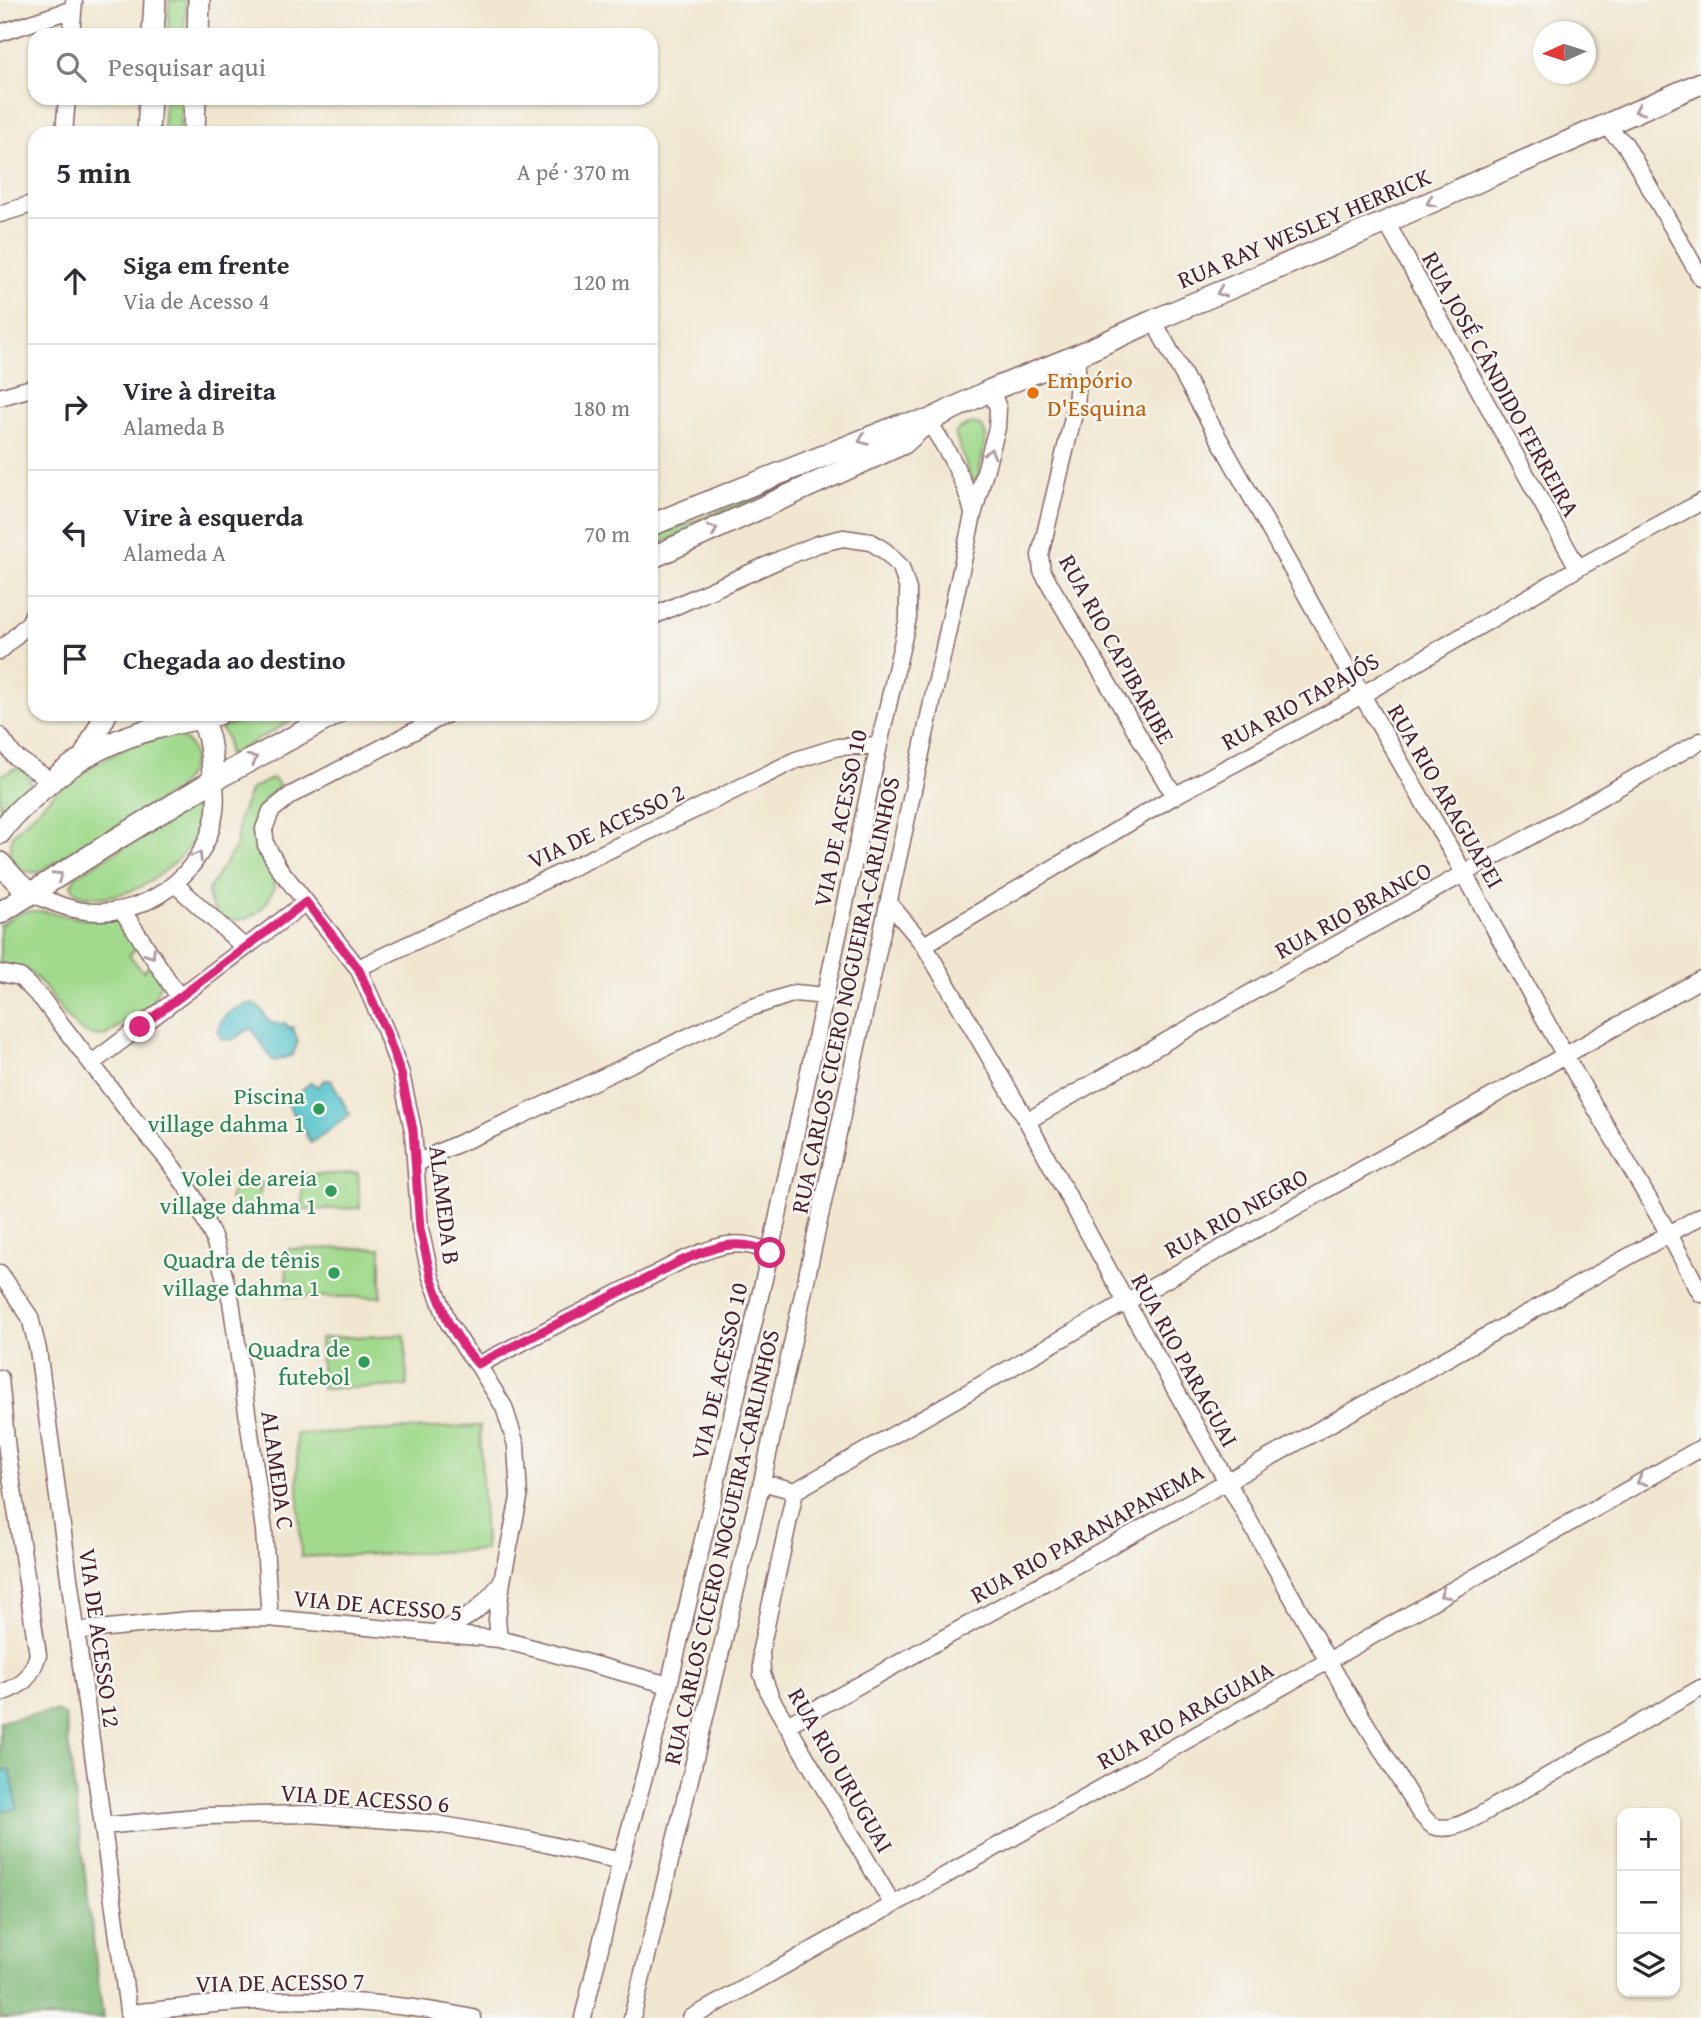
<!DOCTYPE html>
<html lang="pt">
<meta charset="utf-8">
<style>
:root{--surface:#fff;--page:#f7f7f7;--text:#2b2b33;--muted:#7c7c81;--line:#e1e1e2}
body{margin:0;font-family:"Gentium Book Plus",serif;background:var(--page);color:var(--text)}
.controls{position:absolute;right:21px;bottom:21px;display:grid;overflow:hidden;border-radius:14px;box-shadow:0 2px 5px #0004}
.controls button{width:63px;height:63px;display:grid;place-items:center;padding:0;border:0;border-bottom:2px solid var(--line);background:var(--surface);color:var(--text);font:35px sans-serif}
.compass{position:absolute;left:1533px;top:21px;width:63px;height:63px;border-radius:50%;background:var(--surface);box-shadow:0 2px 5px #0004;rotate:267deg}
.stop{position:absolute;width:21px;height:21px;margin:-16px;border:5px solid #db2777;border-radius:50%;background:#fff}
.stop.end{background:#db2777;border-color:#fff;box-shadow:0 2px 7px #0008}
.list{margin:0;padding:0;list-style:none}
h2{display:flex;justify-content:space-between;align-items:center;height:91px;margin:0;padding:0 28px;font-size:30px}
h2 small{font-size:23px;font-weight:400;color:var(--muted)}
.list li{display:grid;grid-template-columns:46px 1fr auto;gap:21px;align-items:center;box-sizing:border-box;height:126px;padding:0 28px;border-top:2px solid var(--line)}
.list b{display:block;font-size:26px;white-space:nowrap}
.list p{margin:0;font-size:23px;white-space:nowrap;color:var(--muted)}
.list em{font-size:23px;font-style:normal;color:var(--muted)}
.icon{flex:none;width:38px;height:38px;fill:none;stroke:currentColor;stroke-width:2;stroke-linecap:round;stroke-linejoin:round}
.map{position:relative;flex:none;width:1701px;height:2018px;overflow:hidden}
.search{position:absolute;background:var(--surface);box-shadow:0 2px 5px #0004;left:28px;top:28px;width:630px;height:77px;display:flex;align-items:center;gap:18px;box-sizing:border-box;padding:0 24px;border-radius:21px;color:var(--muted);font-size:26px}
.panel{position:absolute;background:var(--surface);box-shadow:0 2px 5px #0004;left:28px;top:126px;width:630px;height:595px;border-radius:21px}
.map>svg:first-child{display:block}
.green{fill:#a1da8d;stroke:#767c5c;stroke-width:2}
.forest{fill:#80ba78;stroke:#656c52;stroke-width:2}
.water{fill:#58c5cc;stroke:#51727c;stroke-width:2}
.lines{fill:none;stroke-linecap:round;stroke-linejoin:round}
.street-casing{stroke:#846565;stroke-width:19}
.secondary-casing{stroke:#846565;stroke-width:24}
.street{stroke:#fff;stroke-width:16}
.secondary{stroke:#fff;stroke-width:21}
.oneway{stroke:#ae9aa0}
.route{stroke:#db2777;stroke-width:9}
.food-dot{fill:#e8710a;stroke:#f6f6f2;stroke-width:2.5}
.leisure-dot{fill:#2e9e5b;stroke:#f6f6f2;stroke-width:2.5}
.labels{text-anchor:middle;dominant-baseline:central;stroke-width:5;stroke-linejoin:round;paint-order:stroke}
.street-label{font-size:24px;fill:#4a1f2b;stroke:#f6f6f2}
.food-label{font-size:24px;fill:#c56008;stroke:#f6f6f2;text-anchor:start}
.leisure-label{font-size:24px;fill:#27864d;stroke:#f6f6f2;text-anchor:end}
</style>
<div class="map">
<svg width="1701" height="2018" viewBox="0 0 1701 2018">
<rect width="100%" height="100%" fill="#f6f6f2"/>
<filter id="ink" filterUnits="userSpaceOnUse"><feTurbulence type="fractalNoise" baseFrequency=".0143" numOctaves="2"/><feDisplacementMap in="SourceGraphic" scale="14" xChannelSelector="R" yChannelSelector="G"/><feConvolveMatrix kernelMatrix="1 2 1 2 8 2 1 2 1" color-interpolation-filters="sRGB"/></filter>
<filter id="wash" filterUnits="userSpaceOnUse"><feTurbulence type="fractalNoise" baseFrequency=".00686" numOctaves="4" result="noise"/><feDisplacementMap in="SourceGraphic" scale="28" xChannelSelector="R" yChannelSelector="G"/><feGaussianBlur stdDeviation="1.57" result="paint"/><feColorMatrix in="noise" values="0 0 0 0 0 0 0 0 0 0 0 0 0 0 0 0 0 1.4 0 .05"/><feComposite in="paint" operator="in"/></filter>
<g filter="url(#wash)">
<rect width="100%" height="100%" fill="#f1e7d0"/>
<path class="green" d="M169 0H186L184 35H168Z
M165 98H182L180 133H163Z
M973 423C980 424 984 428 986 436L978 479 974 481H972L955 434 959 429Z
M802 479 651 548V538Z
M258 714H304L228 756 227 738 221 729 222 727 233 724Z
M170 733C205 743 195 771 175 791L39 872C23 875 14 865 9 851L13 834 61 787 81 772 134 743Z
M22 768 27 771 31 783 0 817V776L13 769Z
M273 778 280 786C261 799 248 824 256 847 261 862 279 874 273 890 259 929 210 932 208 890L236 847 239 818 251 789Z
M200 801 205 802C212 814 203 827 196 837 174 869 138 897 98 897 85 897 76 897 71 885L76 876Z
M29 911H42L83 919 116 920 124 925 139 946 129 955 143 972 153 963 161 983 152 1003 106 1035C67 1043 56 987 27 971 20 967 9 966 0 964V925L20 913Z
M358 1173 360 1208 303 1210 302 1175Z
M235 1176 262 1183 255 1214 230 1200Z
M381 1248V1297H287L286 1249Z
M405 1335 407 1386 322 1389 320 1338Z
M480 1426 485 1550 301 1557 296 1434Z"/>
<path class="forest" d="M56 1711 65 1715 103 2018H0V1721Z"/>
<path class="water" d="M252 1003 262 1010 269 1022 277 1024 285 1023 289 1028 292 1027 298 1041 293 1055 273 1061 251 1028 232 1040H223L218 1033C219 1014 236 1007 252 1003Z
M324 1080H331L350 1115 311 1143 287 1103 311 1082 318 1087Z
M10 1770 18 1808 0 1811V1772Z"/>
</g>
<g filter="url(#ink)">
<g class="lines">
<defs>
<path id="street" d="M0 33 73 9
M71 35 74 2
M1604 125 1625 144 1701 278
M64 133 67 98
M0 214 35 203
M1386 222 1578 568
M1155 320 1160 333 1362 695 1456 859 1564 1054 1669 1234 1701 1294
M1076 356 1078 380 1076 405 1040 555 1042 571 1167 784 1176 795
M0 397 35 387
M928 421C947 449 965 479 973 513
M0 651 29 623 35 611
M447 714 291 795 271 811 264 829 266 845 278 867 358 968 385 1029 401 1074 413 1130 420 1229 431 1277 448 1322 466 1350 478 1365 504 1407 516 1445 519 1498 502 1581 497 1619 499 1639
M0 736 14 756 51 781
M175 884 245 948
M31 893C53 903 74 912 98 912 166 913 227 848 214 780
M889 903 924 945 1027 1121 1126 1302 1328 1661 1420 1813C1424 1817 1429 1824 1433 1826 1449 1832 1467 1822 1480 1815L1701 1688
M122 910 179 997
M924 945 1176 795 1362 695 1578 568 1701 502
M358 968 690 812 796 760 838 747 879 745
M0 973 20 977 42 999 133 1118 167 1159 193 1196 214 1239 231 1301 264 1530 269 1606 268 1618
M92 1063 306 902
M1027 1121 1282 975 1701 741
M416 1164 437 1153 510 1121 747 1009 795 993 826 996
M0 1273 30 1317 38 1350 129 2018
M478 1365 681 1261C711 1248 739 1235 770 1253
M0 1378 7 1450 38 1655C30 1678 24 1686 0 1693
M762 1482 795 1491
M795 1491 1126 1302 1701 979
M795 1491 761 1649 762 1674 771 1698 893 1905
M77 1631 189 1620 268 1618 499 1639 669 1685
M437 1632C469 1619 479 1611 501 1583
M787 1725 1242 1473 1701 1216
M103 1826 207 1816 309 1814 431 1823 529 1840 621 1861
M129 2013C171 2009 214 2003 256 2001 330 1998 401 2003 473 2018
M583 2018 621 1861 669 1685 770 1253 879 745 908 618V590L901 567 885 551 871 542 843 538 818 544 781 559 651 617
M632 2018 762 1482 973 515 997 428 998 408 991 390
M691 2018 1328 1661 1701 1448"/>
<path id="secondary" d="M153 35 155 0
M198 35 199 0
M148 133 150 98
M194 133 195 98
M651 525 901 425 928 421 991 390 1076 356 1155 320 1386 222 1701 83
M651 558 904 443 928 421
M196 714C212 727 211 761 214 780
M85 755 106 714
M0 833C11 816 27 803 41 790 78 757 112 739 160 727 179 722 199 719 218 714
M0 863 19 884 31 893
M0 913 112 842 214 780 336 714"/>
</defs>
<use href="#street" class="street-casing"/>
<use href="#secondary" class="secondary-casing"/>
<use href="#street" class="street"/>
<use href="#secondary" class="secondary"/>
</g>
<defs><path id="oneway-chevron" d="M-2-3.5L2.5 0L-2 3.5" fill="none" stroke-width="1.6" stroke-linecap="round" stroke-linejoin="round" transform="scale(1.75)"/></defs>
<g class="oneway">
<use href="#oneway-chevron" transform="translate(1639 110) rotate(156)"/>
<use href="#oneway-chevron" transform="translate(1431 202) rotate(156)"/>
<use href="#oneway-chevron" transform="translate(1221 292) rotate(157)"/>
<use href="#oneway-chevron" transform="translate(863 440) rotate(158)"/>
<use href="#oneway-chevron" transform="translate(990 453) rotate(-75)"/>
<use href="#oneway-chevron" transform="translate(713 530) rotate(-24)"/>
<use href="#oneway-chevron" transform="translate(253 759) rotate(-28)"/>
<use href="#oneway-chevron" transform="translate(198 856) rotate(-58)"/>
<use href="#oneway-chevron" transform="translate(58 876) rotate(-33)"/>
<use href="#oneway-chevron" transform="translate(151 954) rotate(57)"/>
<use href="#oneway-chevron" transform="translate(1641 1481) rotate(151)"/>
<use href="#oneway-chevron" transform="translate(1444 1594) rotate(150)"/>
</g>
</g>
<g class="lines" filter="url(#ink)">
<path class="route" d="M140 1027 306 902 358 968 385 1029 401 1074 413 1130 420 1229 431 1277 448 1322 466 1350 478 1364 681 1261C711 1248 739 1236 770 1253"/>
</g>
<circle class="food-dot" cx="1033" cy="393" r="7"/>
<g class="leisure-dot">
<circle cx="319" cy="1109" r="7"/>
<circle cx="331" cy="1191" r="7"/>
<circle cx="334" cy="1273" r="7"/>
<circle cx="364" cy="1362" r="7"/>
</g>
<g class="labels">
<g class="street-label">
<text transform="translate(1304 228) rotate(-23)">RUA RAY WESLEY HERRICK</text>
<text transform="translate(1501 384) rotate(61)">RUA JOSÉ CÂNDIDO FERREIRA</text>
<text transform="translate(1117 649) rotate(61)">RUA RIO CAPIBARIBE</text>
<text transform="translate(1300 701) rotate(-29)">RUA RIO TAPAJÓS</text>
<text transform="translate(1446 796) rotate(60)">RUA RIO ARAGUAPEI</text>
<text transform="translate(840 818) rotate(-78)">VIA DE ACESSO 10</text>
<text transform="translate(606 826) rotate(-25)">VIA DE ACESSO 2</text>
<text transform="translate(1353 910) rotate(-29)">RUA RIO BRANCO</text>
<text transform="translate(845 995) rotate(-78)">RUA CARLOS CICERO NOGUEIRA-CARLINHOS</text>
<text transform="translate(445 1205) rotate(83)">ALAMEDA B</text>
<text transform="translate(1236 1213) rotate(-29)">RUA RIO NEGRO</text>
<text transform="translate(1185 1360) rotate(61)">RUA RIO PARAGUAI</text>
<text transform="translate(719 1371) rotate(-77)">VIA DE ACESSO 10</text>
<text transform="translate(278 1470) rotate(82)">ALAMEDA C</text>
<text transform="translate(1087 1533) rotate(-29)">RUA RIO PARANAPANEMA</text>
<text transform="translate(721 1547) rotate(-77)">RUA CARLOS CICERO NOGUEIRA-CARLINHOS</text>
<text transform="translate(378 1605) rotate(5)">VIA DE ACESSO 5</text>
<text transform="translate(100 1638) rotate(82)">VIA DE ACESSO 12</text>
<text transform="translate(1185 1715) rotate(-29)">RUA RIO ARAGUAIA</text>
<text transform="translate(841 1770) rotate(60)">RUA RIO URUGUAI</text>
<text transform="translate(365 1798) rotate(4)">VIA DE ACESSO 6</text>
<text transform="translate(280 1982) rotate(-1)">VIA DE ACESSO 7</text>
</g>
<g class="food-label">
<text x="1047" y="379">Empório<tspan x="1047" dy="28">D'Esquina</tspan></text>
</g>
<g class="leisure-label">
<text x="305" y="1095">Piscina<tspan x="305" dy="28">village dahma 1</tspan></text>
<text x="317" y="1177">Volei de areia<tspan x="317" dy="28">village dahma 1</tspan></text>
<text x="320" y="1259">Quadra de tênis<tspan x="320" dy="28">village dahma 1</tspan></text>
<text x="350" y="1348">Quadra de<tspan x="350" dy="28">futebol</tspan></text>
</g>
</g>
</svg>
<div class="controls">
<button>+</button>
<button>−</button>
<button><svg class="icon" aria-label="layers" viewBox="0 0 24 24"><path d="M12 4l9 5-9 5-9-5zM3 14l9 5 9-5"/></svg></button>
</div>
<svg class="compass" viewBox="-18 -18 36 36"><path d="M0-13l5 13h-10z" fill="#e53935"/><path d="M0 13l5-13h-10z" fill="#7c7c81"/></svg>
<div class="stop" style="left:770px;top:1253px"></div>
<div class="stop end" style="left:140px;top:1027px"></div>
<div class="search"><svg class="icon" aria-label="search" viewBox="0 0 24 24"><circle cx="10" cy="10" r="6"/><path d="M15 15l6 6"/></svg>Pesquisar aqui</div>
<section class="panel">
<h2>5 min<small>A pé · 370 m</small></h2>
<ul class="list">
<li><svg class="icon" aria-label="ahead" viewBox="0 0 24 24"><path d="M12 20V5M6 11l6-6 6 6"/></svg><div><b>Siga em frente</b><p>Via de Acesso 4</p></div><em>120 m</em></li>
<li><svg class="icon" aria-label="right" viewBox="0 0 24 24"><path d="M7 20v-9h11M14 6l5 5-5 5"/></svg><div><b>Vire à direita</b><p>Alameda B</p></div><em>180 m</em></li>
<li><svg class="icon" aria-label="left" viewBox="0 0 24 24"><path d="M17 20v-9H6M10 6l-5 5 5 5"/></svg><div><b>Vire à esquerda</b><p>Alameda A</p></div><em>70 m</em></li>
<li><svg class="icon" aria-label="arrive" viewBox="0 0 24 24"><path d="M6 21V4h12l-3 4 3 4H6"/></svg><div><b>Chegada ao destino</b></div></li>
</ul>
</section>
</div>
